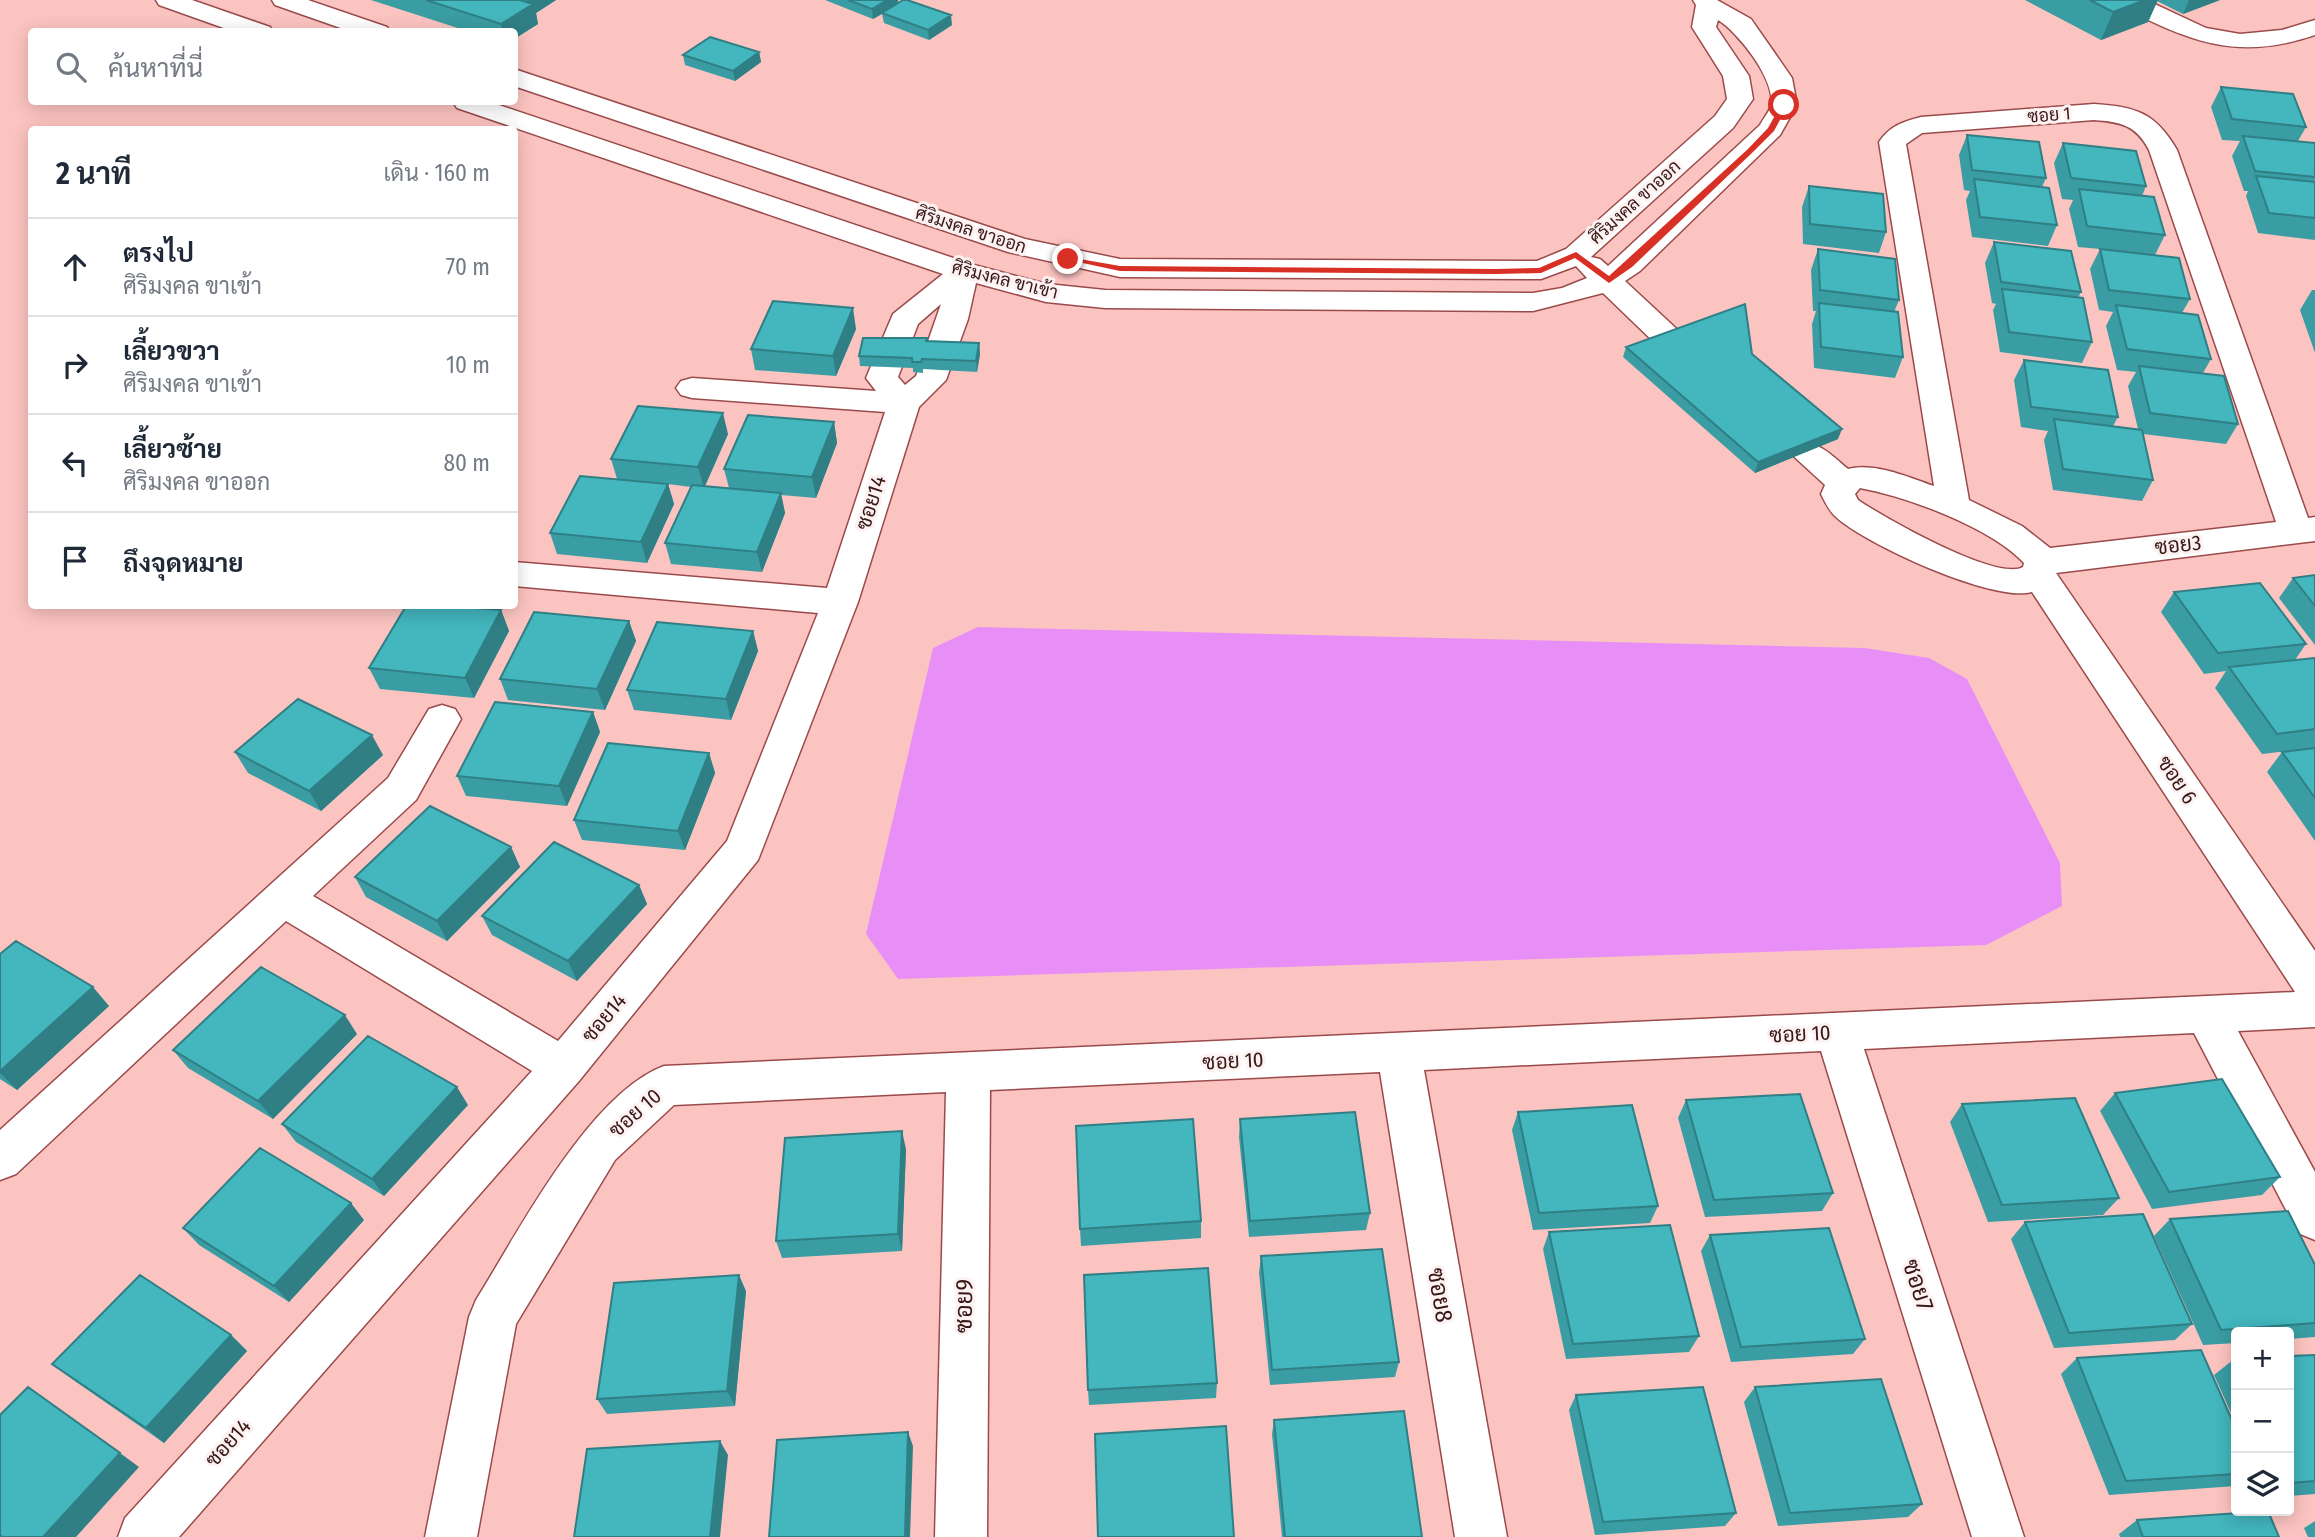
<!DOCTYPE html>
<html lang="th">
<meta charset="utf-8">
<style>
:root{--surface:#fff;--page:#f6f6f7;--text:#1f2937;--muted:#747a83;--line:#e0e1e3}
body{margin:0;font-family:"Fira Sans Condensed",Sarabun,sans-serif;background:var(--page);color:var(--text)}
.controls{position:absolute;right:21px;bottom:21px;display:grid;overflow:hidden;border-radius:7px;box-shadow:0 4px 18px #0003}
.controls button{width:63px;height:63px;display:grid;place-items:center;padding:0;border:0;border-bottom:2px solid var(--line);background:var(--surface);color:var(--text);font:35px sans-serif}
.stop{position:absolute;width:21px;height:21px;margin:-16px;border:5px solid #d93025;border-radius:50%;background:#fff}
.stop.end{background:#d93025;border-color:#fff;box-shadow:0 2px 7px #0008}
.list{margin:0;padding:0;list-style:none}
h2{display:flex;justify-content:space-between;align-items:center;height:91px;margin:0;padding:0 28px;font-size:30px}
h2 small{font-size:23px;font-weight:400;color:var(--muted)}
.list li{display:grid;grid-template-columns:46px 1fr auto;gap:21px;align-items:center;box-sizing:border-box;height:98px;padding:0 28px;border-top:2px solid var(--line)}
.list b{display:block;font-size:26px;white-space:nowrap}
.list p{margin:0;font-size:23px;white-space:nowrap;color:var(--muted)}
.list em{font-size:23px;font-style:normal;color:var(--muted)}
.icon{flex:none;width:38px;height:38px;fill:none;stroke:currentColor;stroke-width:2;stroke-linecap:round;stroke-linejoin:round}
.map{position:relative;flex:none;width:2315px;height:1537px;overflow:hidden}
.search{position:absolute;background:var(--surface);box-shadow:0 4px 18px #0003;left:28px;top:28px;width:490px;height:77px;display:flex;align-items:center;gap:18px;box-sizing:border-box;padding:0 24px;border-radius:7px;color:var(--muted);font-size:26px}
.panel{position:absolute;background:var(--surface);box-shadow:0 4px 18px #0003;left:28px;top:126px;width:490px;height:483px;border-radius:7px}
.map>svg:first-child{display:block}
.water{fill:#e88ff7}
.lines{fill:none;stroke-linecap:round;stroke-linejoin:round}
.minor-casing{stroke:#9b4a4a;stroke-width:3}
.minor{fill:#fff;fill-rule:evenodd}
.wall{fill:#3a9da3}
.shaded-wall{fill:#2f7f85}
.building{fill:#43b6be;stroke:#2f7f85;stroke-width:2}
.route{fill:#d93025}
.labels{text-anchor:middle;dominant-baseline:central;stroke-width:6;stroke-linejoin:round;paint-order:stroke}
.far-street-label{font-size:18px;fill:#391717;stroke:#fcf2f1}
.street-label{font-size:21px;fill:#391717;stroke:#fcf2f1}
.near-street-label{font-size:24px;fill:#391717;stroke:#fcf2f1}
</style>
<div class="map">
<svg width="2315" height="1537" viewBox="0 0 2315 1537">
<rect width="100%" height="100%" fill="#fcc4c1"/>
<path class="water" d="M978 627 1865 648 1929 658 1967 679 2060 863 2062 906 1986 945 898 979 866 934 933 648Z"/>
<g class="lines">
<defs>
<path id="minor" d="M156 0H192L270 27 273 32H235L159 5Z
M272 0H308L387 27 390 32H352L275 5Z
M1693 0H1717L1751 19 1792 78 1797 105 1780 135 1640 271 1625 281 1681 333 1685 340 1681 347 1670 349 1659 347 1603 293 1533 311 1105 308 1046 302 976 283 968 319 946 380 919 407 858 602 758 860 579 1081 179 1537H118L125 1518 532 1071 286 921 16 1174 0 1180V1130L388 778 429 709 442 705 455 709 461 719 416 800 313 896 558 1041 727 841 818 613 514 586V562L827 588 885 412 692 398 681 395 676 388 681 381 692 378 876 391 866 378 893 314 943 274 457 108 453 102H490L974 265 1047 284 1105 290 1533 293 1562 288 1587 278 1576 266 1541 279 1120 277 1008 252 514 86V69L1025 239 1120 259 1537 261 1566 249 1715 116 1727 99 1723 76 1692 27 1696 5ZM1718 20C1738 32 1776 80 1771 106 1769 112 1763 119 1760 125L1608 266 1600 259 1591 257 1733 128 1753 99 1749 76 1716 27ZM941 304 916 376 905 385 898 377 918 324Z
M2115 0H2146L2206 28 2240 34 2282 30 2315 20V35C2236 62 2189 41 2118 5Z
M2094 104C2136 107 2155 112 2177 150L2308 518 2315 517V541L2056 573 2315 951V1027L2238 1031 2315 1172V1240L2298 1233 2194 1033 1864 1049 2024 1537H1972L1821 1051 1424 1070 1507 1537H1455L1380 1072 990 1090 987 1537H935L946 1092 674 1105 615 1160 516 1324 477 1537H425L469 1317 476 1300C518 1233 589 1094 664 1066L2295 992 2032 592C1994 603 1865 544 1836 517 1829 511 1825 502 1821 494L1825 485 1789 452 1793 444C1817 438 1831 455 1848 469 1874 462 1908 477 1934 486L1879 142C1890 126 1902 122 1921 117ZM2094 120C2121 122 2136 125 2149 150L2276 522 2050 548 2022 526 1969 500 1906 144 1922 133ZM1860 488C1908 497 1990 527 2024 563L2023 567C1997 582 1883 517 1858 500L1855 494Z"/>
</defs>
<use href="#minor" class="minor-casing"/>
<use href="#minor" class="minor"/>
</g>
<path class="wall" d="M371 0H556L536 13 538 24 514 39V32H470Z
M825 0H898V3L952 25 929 40 884 23 882 14 873 19Z
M2025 0H2220L2183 14 2157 1 2148 22 2101 40Z
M759 52 761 62 735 81 685 65 683 55Z
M2221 87 2306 127 2298 141 2315 143V240L2258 233 2246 196 2248 191H2244L2232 156 2240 141 2222 140 2211 107Z
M1967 135 2046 178 2042 187 2057 225 2048 246 1972 237 1966 200 1970 191 1964 190 1959 155Z
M2063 143 2146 186 2142 196 2165 235 2155 255 2190 299 2182 313 2211 359 2203 373 2238 424 2226 444 2143 434 2153 480 2142 501 2053 490 2044 440 2048 431 2021 427 2014 380 2024 360 2118 417 2113 426 2138 429 2128 386 2136 372 2117 370 2106 326 2113 312 2099 310 2090 269 2100 249 2078 247 2069 209 2073 200 2062 199 2054 163Z
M1809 186 1886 232 1879 253 1803 244 1802 207Z
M1994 242 2081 292 2078 298 2092 342 2082 363 2000 352 1993 310 1996 304 1992 303 1985 263Z
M1818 249 1899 300 1894 312 1903 357 1895 378 1814 368 1812 324 1816 311H1813L1811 270Z
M2312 290H2315V353L2300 310Z
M856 329 836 376 755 370 751 349Z
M927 341 979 343 980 354 977 372 923 369V373L913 372V368L860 366 859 356Z
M1626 347 1752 354 1838 439 1755 473 1623 357Z
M834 422 837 443 816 498 781 495 785 513 762 572 671 564 665 543 691 487 668 484 674 504 647 563 557 554 550 533 617 479 611 459 728 434 705 486 729 488 724 469Z
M2315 575V645L2279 598 2293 578Z
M2174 592 2306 644 2295 660 2315 658V748L2262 754 2215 688 2226 671 2204 674 2161 612Z
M501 610 509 631 474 698 380 689 369 668Z
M629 621 636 641 605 710 508 700 500 679Z
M753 631 758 651 731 720 634 710 627 690Z
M593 712 600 732 567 806 466 796 457 776Z
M2315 748V841L2267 772 2282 752Z
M235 752 383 755 321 811 248 773Z
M709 753 715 773 685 850 582 840 574 820Z
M511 847 520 867 447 941 366 897 355 877Z
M639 885 647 904 577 981 492 935 482 916Z
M0 954 109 1006 17 1090 0 1079Z
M357 1034 273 1119 188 1068 173 1050Z
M2115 1093 2280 1177 2262 1195 2152 1209 2100 1111Z
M1686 1100 1833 1193 1822 1211 1705 1217 1678 1118Z
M1962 1104 2119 1198 2103 1215 1988 1222 1950 1122Z
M468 1105 384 1196 296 1142 282 1124Z
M1518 1112 1658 1206 1650 1223 1533 1230 1512 1130Z
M1240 1119 1370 1213 1366 1230 1249 1237 1239 1137Z
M906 1149 902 1251 782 1258 776 1241Z
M2170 1219 2315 1265V1337L2289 1339V1332H2236V1343L2203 1345 2154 1236Z
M364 1220 289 1302 199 1245 183 1228Z
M1201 1221V1238L1081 1246 1080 1229Z
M2025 1222 2192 1324 2175 1340 2054 1348 2011 1239Z
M1549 1232 1699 1336 1689 1352 1566 1359 1543 1249Z
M1710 1235 1865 1339 1853 1354 1731 1362 1701 1251Z
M1261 1256 1399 1362 1395 1377 1270 1385 1259 1273Z
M746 1291 735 1406 607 1414 597 1399Z
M231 1335 247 1351 164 1443 72 1379 52 1364Z
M2315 1355V1494L2289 1496V1356Z
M2077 1358 2236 1429V1486L2109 1495 2061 1374Z
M2233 1360H2236V1424L2214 1375Z
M1217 1383 1216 1398 1089 1405 1088 1390Z
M1755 1387 1922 1504 1908 1517 1778 1526 1744 1402Z
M1576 1395 1736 1513 1725 1526 1595 1535 1569 1410Z
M1274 1420 1422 1537H1282L1272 1434Z
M2137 1520 2279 1537H2120L2119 1534Z
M2315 1521V1537H2308L2304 1528Z"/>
<path class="shaded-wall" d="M526 0H556L536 13 538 24 514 39V32H503L501 24 528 7Z
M887 0H898V4L873 19 872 9Z
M2145 0H2158L2148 22 2101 40 2113 12Z
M2189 0H2220L2183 14Z
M951 15 952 25 929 40 928 30Z
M759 52 761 62 735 81 733 71Z
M853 308 856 329 836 376 833 356Z
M979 343 980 354 977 372 976 361Z
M723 413 728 434 704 488 698 467Z
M834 422 837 443 816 498 812 477Z
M1842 429 1838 439 1755 473 1758 462Z
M668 484 674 504 647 563 641 542Z
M781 493 785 513 762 572 757 552Z
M501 610 509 631 474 698 465 678Z
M629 621 636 641 605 710 597 689Z
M753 631 758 651 731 720 726 699Z
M593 712 600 732 567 806 559 786Z
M372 735 383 755 321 811 309 791Z
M709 753 715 773 685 850 678 831Z
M511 847 520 867 447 941 437 921Z
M639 885 647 904 577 981 568 961Z
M93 987 109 1006 17 1090 0 1073V1071Z
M345 1015 357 1034 273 1119 258 1101Z
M457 1087 468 1105 384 1196 372 1179Z
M902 1131 906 1149 902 1251 898 1234Z
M351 1203 364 1220 289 1302 274 1286Z
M739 1275 746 1291 735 1406 727 1391Z
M231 1335 247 1351 164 1443 146 1428Z
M908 1432 913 1446 910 1537H905Z
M720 1441 728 1455 720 1537H710Z
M120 1453 139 1467 76 1537H43Z"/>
<path class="building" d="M426 0H520L533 4 501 24Z
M848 0H887L872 9Z
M903 0H907L951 15 928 30 882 13Z
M2090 0H2145L2113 12Z
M710 37 759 52 733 71 683 55Z
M2221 87 2293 94 2306 127 2232 119Z
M1967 135 2039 142 2046 178 1972 170Z
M2243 136 2315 143V177L2255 171Z
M2063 143 2136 151 2146 186 2071 178Z
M2256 176 2315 182V218L2269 213Z
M1974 179 2049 188 2057 225 1980 217Z
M1809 186 1883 194 1886 232 1810 224Z
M2079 189 2154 197 2165 235 2087 226Z
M1994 242 2071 251 2081 292 2001 282Z
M1818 249 1895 259 1899 300 1820 290Z
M2100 249 2179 258 2190 299 2109 290Z
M2002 289 2083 298 2092 342 2009 332Z
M773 301 853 308 833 356 751 349Z
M1819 303 1898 312 1903 357 1821 347Z
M1745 304 1752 354 1842 429 1758 462 1626 347Z
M2116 305 2198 315 2211 359 2127 349Z
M863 338H927L926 341 979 343 976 361 922 359 921 362H912V358L859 356Z
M2024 360 2108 370 2118 417 2031 407Z
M2139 366 2224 376 2238 424 2150 413Z
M638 406 723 413 698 467 611 459Z
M748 415 834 422 812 477 724 469Z
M2054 419 2142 430 2153 480 2063 469Z
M580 476 668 484 641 542 550 533Z
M692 485 781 493 757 552 665 543Z
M2315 575V606L2293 578Z
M2260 583 2306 644 2218 653 2174 592Z
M406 606H446L501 610 465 678 369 668Z
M534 612 629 621 597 689 500 679Z
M657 622 753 631 726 699 627 690Z
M2315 658V729L2277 734 2229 667Z
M298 699 372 735 309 791 235 752Z
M495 702 593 712 559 786 457 776Z
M608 743 709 753 678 831 574 820Z
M2315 748V798L2282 752Z
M430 806 511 847 437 921 355 877Z
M554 842 639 885 568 961 482 916Z
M16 941 93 987 0 1071V954Z
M261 967 345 1015 258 1101 173 1050Z
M368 1036 457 1087 372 1179 282 1124Z
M2222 1079 2280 1177 2169 1192 2115 1093Z
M1800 1094 1833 1193 1714 1200 1686 1100Z
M2075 1098 2119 1198 2002 1205 1962 1104Z
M1632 1105 1658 1206 1539 1213 1518 1112Z
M1355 1112 1370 1213 1250 1221 1240 1119Z
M1193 1119 1201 1221 1080 1229 1076 1126Z
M902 1131 898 1234 776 1241 785 1138Z
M260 1148 351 1203 274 1286 183 1228Z
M2288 1211 2315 1265V1323L2221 1330 2170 1219Z
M2143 1214 2192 1324 2069 1333 2025 1222Z
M1670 1225 1699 1336 1573 1344 1549 1232Z
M1829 1228 1865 1339 1741 1347 1710 1235Z
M1382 1249 1399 1362 1272 1370 1261 1256Z
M1208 1268 1217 1383 1088 1390 1084 1275Z
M140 1275 231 1335 146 1428 52 1364Z
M739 1275 727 1391 597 1399 614 1283Z
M2201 1350 2236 1429V1474L2126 1481 2077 1358Z
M2315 1355V1481L2290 1483 2289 1356Z
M1881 1379 1922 1504 1790 1513 1755 1387Z
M28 1387 120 1453 43 1537H2L0 1535V1415Z
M1703 1387 1736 1513 1603 1522 1576 1395Z
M1404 1411 1422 1537H1285L1274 1420Z
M1226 1426 1234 1537H1098L1095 1434Z
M908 1432 905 1537H769L777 1440Z
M720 1441 710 1537H574L587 1449Z
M2268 1511 2279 1537H2143L2137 1520Z"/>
<path class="route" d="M1782 103 1788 105 1774 131 1753 152 1632 267 1609 283 1575 258 1541 273 1496 274 1120 271 1064 259 1068 257 1120 266 1496 269 1539 268 1576 252 1609 276 1748 149 1768 128Z"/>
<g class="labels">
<g class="far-street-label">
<text transform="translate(2049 115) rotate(-5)">ซอย 1</text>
<text transform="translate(1635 202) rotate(-42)">ศิริมงคล ขาออก</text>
<text transform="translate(971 230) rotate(18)">ศิริมงคล ขาออก</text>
<text transform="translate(1005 280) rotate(14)">ศิริมงคล ขาเข้า</text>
</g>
<g class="street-label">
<text transform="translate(871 503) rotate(-72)">ซอย14</text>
<text transform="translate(2178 545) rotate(-6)">ซอย3</text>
<text transform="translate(2177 780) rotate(56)">ซอย 6</text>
<text transform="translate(604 1018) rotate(-50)">ซอย14</text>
<text transform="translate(1800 1034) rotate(-3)">ซอย 10</text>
<text transform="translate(1233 1061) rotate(-3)">ซอย 10</text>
<text transform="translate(635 1113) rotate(-41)">ซอย 10</text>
<text transform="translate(228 1443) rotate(-48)">ซอย14</text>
</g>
<g class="near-street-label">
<text transform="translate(1918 1285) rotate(72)">ซอย7</text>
<text transform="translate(1440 1295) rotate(80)">ซอย8</text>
<text transform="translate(964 1306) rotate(-89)">ซอย9</text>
</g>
</g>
</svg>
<div class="controls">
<button>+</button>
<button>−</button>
<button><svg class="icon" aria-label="layers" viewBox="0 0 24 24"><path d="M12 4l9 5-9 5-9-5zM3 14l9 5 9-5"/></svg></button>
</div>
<div class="stop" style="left:1784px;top:105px"></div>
<div class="stop end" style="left:1068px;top:259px"></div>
<div class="search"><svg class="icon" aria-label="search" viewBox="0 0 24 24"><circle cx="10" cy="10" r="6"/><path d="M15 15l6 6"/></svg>ค้นหาที่นี่</div>
<section class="panel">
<h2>2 นาที<small>เดิน · 160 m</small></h2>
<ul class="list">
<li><svg class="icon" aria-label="ahead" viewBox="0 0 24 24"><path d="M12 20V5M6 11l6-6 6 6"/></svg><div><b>ตรงไป</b><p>ศิริมงคล ขาเข้า</p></div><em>70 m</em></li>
<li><svg class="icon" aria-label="right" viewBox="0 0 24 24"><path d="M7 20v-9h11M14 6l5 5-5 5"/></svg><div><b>เลี้ยวขวา</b><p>ศิริมงคล ขาเข้า</p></div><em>10 m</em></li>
<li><svg class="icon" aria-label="left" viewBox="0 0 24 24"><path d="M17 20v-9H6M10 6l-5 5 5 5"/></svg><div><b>เลี้ยวซ้าย</b><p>ศิริมงคล ขาออก</p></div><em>80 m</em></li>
<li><svg class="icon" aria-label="arrive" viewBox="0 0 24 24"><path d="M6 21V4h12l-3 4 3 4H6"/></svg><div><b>ถึงจุดหมาย</b></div></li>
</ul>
</section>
</div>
